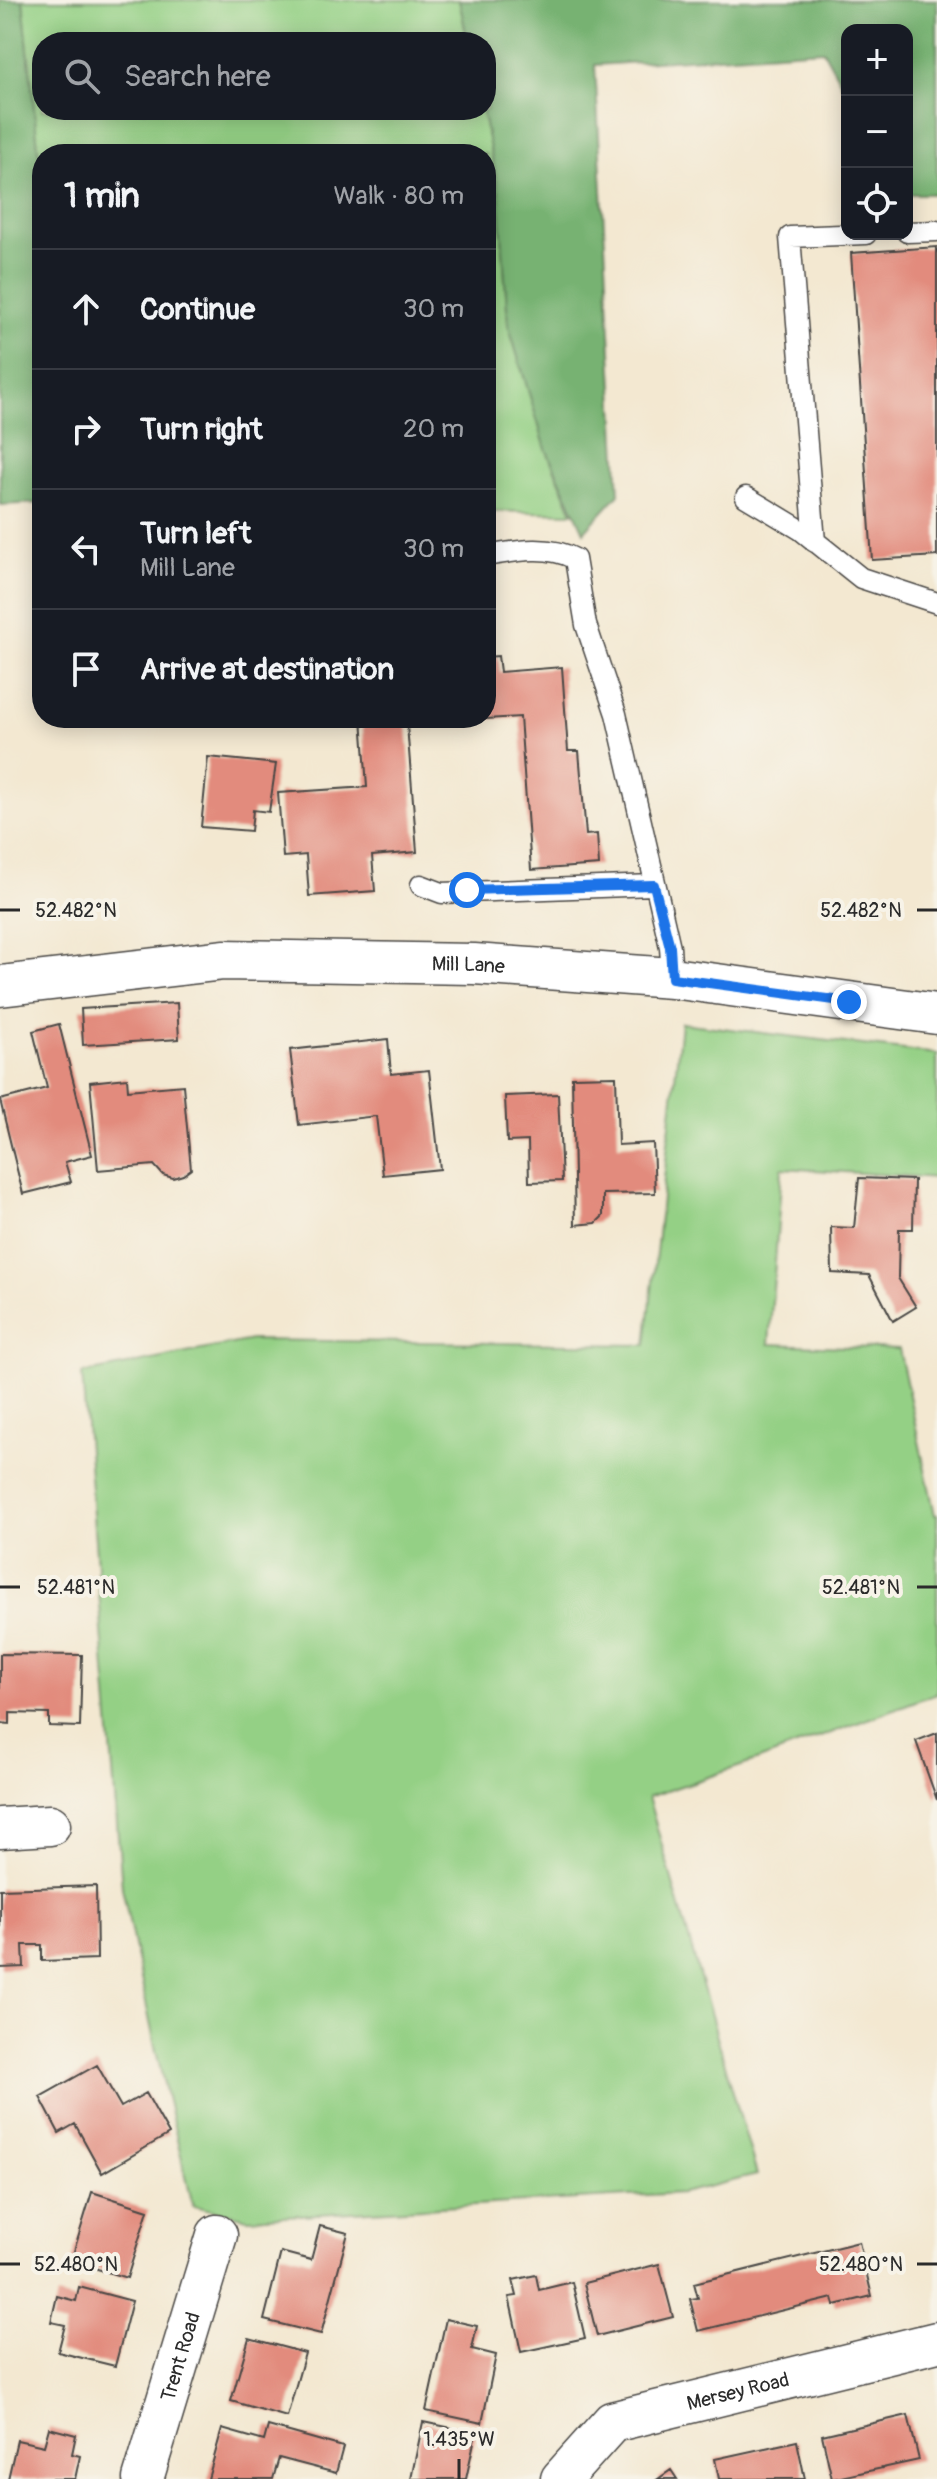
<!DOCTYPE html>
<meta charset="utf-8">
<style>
:root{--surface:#171b24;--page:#242831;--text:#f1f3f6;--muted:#9ea1a6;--line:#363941}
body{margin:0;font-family:Pangolin,sans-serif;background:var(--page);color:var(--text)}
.controls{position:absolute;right:24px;top:24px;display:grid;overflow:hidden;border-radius:16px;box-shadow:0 4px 20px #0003}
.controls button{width:72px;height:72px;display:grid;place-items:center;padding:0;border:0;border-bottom:2px solid var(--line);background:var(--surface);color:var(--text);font:40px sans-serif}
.stop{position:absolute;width:24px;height:24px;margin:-18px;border:6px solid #1a73e8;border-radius:50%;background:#fff}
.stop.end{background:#1a73e8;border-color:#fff;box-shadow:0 2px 8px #0008}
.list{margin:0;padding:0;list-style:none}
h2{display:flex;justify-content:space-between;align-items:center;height:104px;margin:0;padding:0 32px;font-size:34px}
h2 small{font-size:26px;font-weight:400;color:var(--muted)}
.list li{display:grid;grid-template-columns:52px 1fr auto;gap:24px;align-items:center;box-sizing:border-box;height:120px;padding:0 32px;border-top:2px solid var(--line)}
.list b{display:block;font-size:30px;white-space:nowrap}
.list p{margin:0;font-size:26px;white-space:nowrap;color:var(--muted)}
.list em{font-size:26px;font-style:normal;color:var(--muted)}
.icon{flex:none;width:44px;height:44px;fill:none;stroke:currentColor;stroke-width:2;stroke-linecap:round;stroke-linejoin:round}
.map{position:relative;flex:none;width:937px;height:2479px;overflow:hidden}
.search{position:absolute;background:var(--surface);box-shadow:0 4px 20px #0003;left:32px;top:32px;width:464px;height:88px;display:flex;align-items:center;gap:20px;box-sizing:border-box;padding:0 28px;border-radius:32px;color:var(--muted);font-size:30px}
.panel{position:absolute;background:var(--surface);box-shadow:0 4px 20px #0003;left:32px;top:144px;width:464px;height:584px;border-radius:32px}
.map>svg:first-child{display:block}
.green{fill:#94d085;stroke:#607e58;stroke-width:2}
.forest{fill:#77b272;stroke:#516e4e;stroke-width:2}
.building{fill:#e28b7d}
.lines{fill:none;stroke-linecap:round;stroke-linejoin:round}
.lane-casing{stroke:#494744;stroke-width:23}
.street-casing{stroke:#494744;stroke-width:43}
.lane{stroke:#fff;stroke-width:20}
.street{stroke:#fff;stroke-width:40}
.route{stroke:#1a73e8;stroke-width:10}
.ticks{fill:none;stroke:#2b2b2b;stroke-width:3}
.labels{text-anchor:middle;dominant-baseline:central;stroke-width:8;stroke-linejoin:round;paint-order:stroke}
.street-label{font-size:20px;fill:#2b2b2b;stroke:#f7f3e8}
.ticks-label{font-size:20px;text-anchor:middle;fill:#2b2b2b;stroke:#f7f3e8;stroke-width:8;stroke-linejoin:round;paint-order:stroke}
</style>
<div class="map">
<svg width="937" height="2479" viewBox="0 0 937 2479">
<rect width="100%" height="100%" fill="#f7f3e8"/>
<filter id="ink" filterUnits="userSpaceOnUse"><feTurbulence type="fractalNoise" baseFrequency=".0125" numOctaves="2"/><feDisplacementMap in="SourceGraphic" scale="16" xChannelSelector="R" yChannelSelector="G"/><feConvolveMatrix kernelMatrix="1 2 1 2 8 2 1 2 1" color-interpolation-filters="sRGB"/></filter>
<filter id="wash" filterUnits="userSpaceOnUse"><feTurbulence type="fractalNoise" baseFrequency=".006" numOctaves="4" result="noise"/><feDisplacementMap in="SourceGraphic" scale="32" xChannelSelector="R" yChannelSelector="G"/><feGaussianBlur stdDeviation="1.8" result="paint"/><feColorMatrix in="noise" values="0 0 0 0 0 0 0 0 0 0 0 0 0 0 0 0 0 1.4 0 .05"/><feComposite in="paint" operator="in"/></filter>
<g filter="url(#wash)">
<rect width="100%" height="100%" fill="#f3e8d1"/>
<path class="green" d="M23 0H459L468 42H42V110H482L499 192 508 324 546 449 573 513 486 511V154H42V187Z
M681 1023 937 1054V1178L782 1168 769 1344 899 1349 935 1515H937V1693L759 1760 648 1797 757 2175 682 2193 248 2218 193 2206 156 2051 122 1887 82 1374 251 1340 646 1345Z"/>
<path class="forest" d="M0 0H23L42 187V503L0 505Z
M459 0H937V194H907V30H847V94L823 50 595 65 619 494 584 532 546 449 508 324 499 192 482 110H486V42H468Z"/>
<g id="blocks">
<path class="building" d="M937 247V556L872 560 851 253Z
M498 656 500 672 562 667 568 751H579L586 835 597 834 599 865 531 870 520 717 486 719V657Z
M362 718H473V720L407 725 417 852 372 856 375 891 309 896 306 855 283 857 278 793 367 787Z
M208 757 276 764 269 812 253 810 251 831 201 827Z
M177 1003 179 1039 83 1045 81 1009Z
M59 1024 92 1155 65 1162 71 1182 23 1194 0 1100 47 1088 33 1031Z
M388 1039 391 1074 429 1070 440 1169 383 1175 376 1116 299 1125 290 1050Z
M616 1076 618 1145 653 1143 655 1193 603 1194V1216L596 1223 575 1225 572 1077Z
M127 1078 128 1090 183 1085 191 1169 183 1175 173 1178 163 1175 154 1165 98 1170 90 1082Z
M558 1094 562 1181 529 1182 528 1141 507 1142 505 1096Z
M859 1178 914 1180 913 1229H899L898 1278 916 1307 893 1321 869 1275 832 1273 831 1227 854 1228Z
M0 1654 82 1655 80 1727 49 1726V1714L10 1713V1724L0 1723Z
M937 1733V1800L916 1741Z
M96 1886 97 1959 42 1961V1945H23L24 1967 0 1968V1889Z
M97 2065 121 2107 146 2093 169 2134 102 2173 75 2124 59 2133 40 2097Z
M92 2192 148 2210 127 2278 71 2261Z
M320 2226 348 2233 321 2334 264 2320 281 2252 311 2260Z
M859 2242 872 2296 835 2305 833 2298 698 2331 690 2299 698 2298 694 2283Z
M659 2264 673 2317 597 2336 584 2283Z
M536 2275 539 2290 572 2282 585 2338 521 2352 509 2297 517 2296 513 2280Z
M79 2287 132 2301 115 2366 58 2352 65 2325 51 2322 57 2296 76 2301Z
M446 2319 477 2326 472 2349 496 2355 482 2423 426 2411Z
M249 2338 305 2353 287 2417 231 2401Z
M908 2415 919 2460 832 2479 822 2435Z
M423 2422 476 2433 466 2479H411Z
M268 2426 343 2447 336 2473 279 2458 273 2479H208L222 2429 264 2441Z
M49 2428 76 2435 72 2454 80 2456 75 2479H8L17 2440 44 2446Z
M797 2441 805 2479H719L715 2459Z
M671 2470 677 2479H658Z"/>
</g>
</g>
<g filter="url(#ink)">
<use href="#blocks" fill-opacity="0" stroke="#494744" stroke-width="2"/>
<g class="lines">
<defs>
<path id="lane" d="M907 232 937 231
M746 497 801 530 861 578 937 603
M815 542 790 237 866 234
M486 556C515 551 549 544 575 559L586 625 616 714 670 947 672 978
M421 885 442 893 654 885"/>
<g id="street">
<path id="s1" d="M0 986 224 960 474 964 672 978 937 1014"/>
<path d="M0 1828 50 1825"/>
<path id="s2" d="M143 2479 217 2235"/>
<path id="s3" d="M561 2479 612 2422 937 2342"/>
</g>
</defs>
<use href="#lane" class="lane-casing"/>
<use href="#street" class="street-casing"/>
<use href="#lane" class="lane"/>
<use href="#street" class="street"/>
</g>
</g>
<g class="lines" filter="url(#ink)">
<path class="route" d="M467 890 654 885 670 947 672 978 849 1002"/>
</g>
<path class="ticks" d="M0 910H20M917 910H937M0 1587H20M917 1587H937M0 2264H20M917 2264H937M459 2459V2479"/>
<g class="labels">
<g class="street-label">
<text stroke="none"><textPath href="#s1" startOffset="470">Mill Lane</textPath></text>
<text stroke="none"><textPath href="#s2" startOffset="128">Trent Road</textPath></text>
<text stroke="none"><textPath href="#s3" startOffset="206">Mersey Road</textPath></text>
</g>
</g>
<g class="ticks-label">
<text x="76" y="917">52.482°N</text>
<text x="861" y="917">52.482°N</text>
<text x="76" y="1594">52.481°N</text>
<text x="861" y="1594">52.481°N</text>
<text x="76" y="2271">52.480°N</text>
<text x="861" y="2271">52.480°N</text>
<text x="459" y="2446">1.435°W</text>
</g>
</svg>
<div class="controls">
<button>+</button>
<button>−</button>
<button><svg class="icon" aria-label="locate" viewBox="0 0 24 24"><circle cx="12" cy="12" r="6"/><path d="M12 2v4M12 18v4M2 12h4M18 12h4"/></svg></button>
</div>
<div class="stop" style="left:467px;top:890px"></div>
<div class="stop end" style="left:849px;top:1002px"></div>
<div class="search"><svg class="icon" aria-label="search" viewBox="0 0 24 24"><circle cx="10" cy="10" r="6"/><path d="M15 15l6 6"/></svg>Search here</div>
<section class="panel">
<h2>1 min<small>Walk · 80 m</small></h2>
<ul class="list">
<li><svg class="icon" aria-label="ahead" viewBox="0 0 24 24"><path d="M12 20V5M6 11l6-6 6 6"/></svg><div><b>Continue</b></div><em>30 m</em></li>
<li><svg class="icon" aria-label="right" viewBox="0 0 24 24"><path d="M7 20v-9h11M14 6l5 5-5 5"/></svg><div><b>Turn right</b></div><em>20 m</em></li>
<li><svg class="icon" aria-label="left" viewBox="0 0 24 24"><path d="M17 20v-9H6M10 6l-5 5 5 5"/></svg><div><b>Turn left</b><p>Mill Lane</p></div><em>30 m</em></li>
<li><svg class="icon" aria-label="arrive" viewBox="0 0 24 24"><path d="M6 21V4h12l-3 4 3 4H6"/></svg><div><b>Arrive at destination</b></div></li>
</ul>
</section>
</div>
